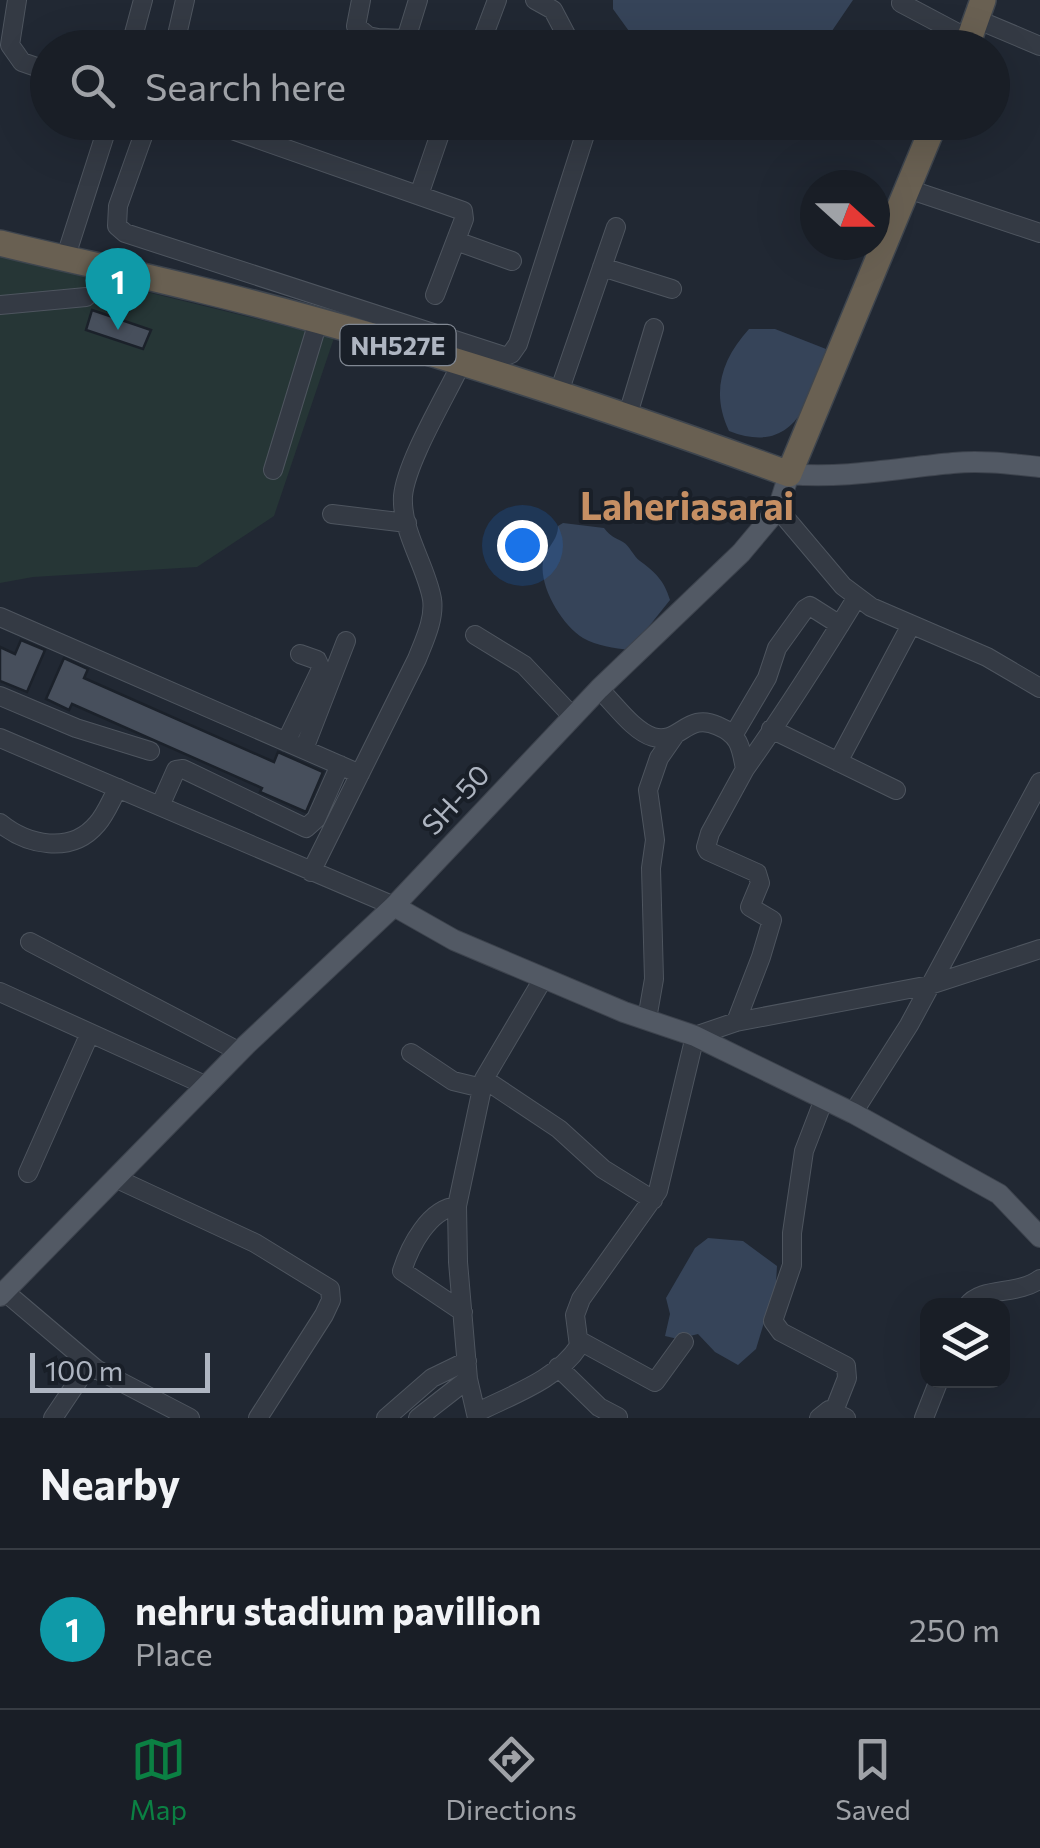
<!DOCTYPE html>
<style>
:root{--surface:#191e26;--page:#22272e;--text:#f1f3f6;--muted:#9fa2a7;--line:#373c43;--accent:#0b8043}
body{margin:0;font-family:Commissioner,sans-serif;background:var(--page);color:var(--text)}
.controls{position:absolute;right:30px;bottom:30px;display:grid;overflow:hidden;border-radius:20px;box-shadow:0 10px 40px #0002}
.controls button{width:90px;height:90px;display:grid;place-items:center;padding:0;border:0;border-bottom:2px solid var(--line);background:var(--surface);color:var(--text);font:50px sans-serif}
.compass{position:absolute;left:800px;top:170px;width:90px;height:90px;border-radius:50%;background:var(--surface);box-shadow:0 10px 40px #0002;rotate:111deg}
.scale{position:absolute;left:30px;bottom:25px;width:180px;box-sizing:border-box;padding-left:10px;border:5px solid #aeb5c1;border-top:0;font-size:28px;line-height:35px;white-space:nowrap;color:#aeb5c1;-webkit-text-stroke:8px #191f28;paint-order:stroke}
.you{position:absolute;left:522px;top:545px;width:35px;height:35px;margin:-25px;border:8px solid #fff;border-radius:50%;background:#1a73e8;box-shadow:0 0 0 15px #1a73e833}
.badge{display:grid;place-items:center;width:65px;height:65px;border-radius:50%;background:var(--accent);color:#fff;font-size:32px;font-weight:700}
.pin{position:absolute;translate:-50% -82px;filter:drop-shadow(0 2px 5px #0008)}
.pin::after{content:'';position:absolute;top:52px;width:35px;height:30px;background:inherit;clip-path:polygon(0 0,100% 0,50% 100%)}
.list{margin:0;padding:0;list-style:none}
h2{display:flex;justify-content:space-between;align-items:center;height:130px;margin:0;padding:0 40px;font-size:42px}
h2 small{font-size:32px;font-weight:400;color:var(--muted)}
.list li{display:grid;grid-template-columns:65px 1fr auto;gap:30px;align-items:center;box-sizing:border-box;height:160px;padding:0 40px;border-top:2px solid var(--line)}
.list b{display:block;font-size:38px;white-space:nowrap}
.list p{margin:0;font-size:32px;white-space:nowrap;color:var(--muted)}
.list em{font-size:32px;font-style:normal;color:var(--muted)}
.icon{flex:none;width:55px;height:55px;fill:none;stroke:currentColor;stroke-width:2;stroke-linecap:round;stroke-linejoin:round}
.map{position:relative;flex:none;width:1040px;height:1418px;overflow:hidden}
.search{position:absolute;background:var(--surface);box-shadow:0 10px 40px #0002;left:30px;right:30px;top:30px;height:110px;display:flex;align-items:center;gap:25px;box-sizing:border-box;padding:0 35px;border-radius:55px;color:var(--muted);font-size:38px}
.sheet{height:290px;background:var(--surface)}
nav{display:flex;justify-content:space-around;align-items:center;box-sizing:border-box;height:140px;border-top:2px solid var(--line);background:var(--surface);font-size:28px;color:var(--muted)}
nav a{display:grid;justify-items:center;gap:5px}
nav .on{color:var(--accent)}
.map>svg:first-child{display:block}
.green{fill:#263636}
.water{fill:#364459}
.building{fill:#474f5c;stroke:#1b212a;stroke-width:2.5}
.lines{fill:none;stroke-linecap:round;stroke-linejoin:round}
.minor-casing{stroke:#4e555f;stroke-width:20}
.major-casing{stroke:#3d434d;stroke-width:22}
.highway-casing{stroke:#3e454e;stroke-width:28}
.minor{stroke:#343a44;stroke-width:18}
.major{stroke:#525964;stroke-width:20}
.highway{stroke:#696052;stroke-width:25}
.labels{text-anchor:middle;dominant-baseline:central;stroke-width:8;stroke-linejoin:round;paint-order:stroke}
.shield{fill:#191f28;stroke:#818893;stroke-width:2.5}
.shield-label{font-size:25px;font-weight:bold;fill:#aeb5c1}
.street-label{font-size:28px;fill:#aeb5c1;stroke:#191f28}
.district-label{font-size:38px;font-weight:bold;fill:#c68f63;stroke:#191f28}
</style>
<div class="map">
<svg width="1040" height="1418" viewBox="0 0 1040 1418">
<rect width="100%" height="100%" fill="#212833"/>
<path class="green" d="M0 256 334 338 274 516 197 567 33 577 0 583Z"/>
<path class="water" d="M613 0H853L821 47 663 48 656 42 634 38 613 9Z
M749 329H775L826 349C811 399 796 457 729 431 711 393 721 360 749 329Z
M563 523 604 528C611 537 614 537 623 542 630 546 633 556 640 561 655 572 664 580 670 600L630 650C614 648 597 646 583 638 562 625 539 587 543 562 546 547 558 541 558 526Z
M708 1238 743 1241 777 1266 776 1283 756 1349 738 1365 715 1352 698 1334 678 1339 665 1336 670 1314 666 1298 695 1248Z"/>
<path class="building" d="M92 310 151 330 143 349 86 330Z
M21 640 45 650 27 692 0 681V647L15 654Z
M64 658 88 669 84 678 274 762 278 752 323 772 306 812 260 792 262 788 72 704 69 710 46 699Z"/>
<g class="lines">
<defs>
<path id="minor" d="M17 0 10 45 22 62 48 71
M361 0 356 26 368 36 378 38 406 39 461 48
M535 0 553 10 573 48
M901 3 969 39
M976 19 1040 46
M406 39 418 0
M130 48 143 0
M174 48 185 0
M479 48 497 0
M148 122 118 206 117 226 125 233 504 356 511 354 518 344 589 122
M221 126 463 211 464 219 435 295
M905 188 1040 233
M419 195 444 122
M456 241 512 261
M65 259 109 122
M602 267 672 289
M0 305 86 297
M559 392 616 227
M628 414 654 328
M273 470 318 322
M778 509 843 586 871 607 987 657 1040 688
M332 514 407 523
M0 617 360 774
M475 635 524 665 573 717
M599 689C614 703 633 731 653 737 680 745 687 711 718 726 740 735 741 748 745 769 784 714 821 656 857 597
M0 696 76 728 150 751
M771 729 896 790
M734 734 767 678 777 648 805 609 810 606 840 625
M0 738 394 906
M286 742 321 669 317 660 300 654
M304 749 346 641
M838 762 911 625
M160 806 176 770 183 769 306 828 316 819 340 765
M0 823C27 845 71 855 97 824 106 814 111 800 118 788
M311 872 417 659C424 641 435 619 432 599 426 565 401 532 403 496 406 462 446 396 462 362
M30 942 240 1052
M0 992 207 1086
M647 1019 654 979 651 868 655 840 648 790 659 758 675 735
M736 1022 761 957 772 920 750 907 760 883 757 873 708 851 706 847 710 833 745 769
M411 1053 453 1081 482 1088
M484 1079 559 1129 603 1169 653 1200
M824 1099 804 1151 792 1233V1265L773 1321 781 1332 846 1366 847 1378 834 1411
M853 1113 909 1025 1040 782
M28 1173 90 1033
M115 1178 255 1243 330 1289 331 1300 324 1315 258 1418
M457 1206C429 1209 410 1246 402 1271L463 1312
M4 1291 96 1369
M967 1306C982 1286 1017 1296 1040 1279
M580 1341 655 1382 684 1342
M558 1367 599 1407 618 1417
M476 1413C511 1395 557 1380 579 1346L575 1315 581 1299 658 1191 695 1036 736 1022 930 985 1040 949
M53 1418 84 1372 96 1369 190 1418
M386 1418 432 1378 467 1361
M418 1418 468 1379
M477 1418 468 1379 458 1262 457 1206 484 1079 543 979
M819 1418 829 1410 846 1418
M924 1418 939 1380"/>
<path id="major" d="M394 906 454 940 624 1012 695 1036 853 1113 999 1194 1040 1237
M0 1296 246 1045 394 906 599 689 741 553 778 509 789 474C844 479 898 468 953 463 982 460 1012 464 1040 467"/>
<path id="highway" d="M966 48 983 0
M0 243C64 259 129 272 193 288 395 337 593 402 789 474L935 122"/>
</defs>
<use href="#minor" class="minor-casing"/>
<use href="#major" class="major-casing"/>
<use href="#highway" class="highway-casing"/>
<use href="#minor" class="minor"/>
<use href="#major" class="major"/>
<use href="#highway" class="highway"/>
</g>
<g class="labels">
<rect class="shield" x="340.5" y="325" width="115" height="40" rx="8"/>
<g class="shield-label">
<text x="398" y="345">NH527E</text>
</g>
<g class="street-label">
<text transform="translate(455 799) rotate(-47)">SH-50</text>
</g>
<g class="district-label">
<text x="687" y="504">Laheriasarai</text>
</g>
</g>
</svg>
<div class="controls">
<button><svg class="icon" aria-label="layers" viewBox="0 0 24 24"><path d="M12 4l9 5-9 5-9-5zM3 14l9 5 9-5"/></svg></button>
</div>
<svg class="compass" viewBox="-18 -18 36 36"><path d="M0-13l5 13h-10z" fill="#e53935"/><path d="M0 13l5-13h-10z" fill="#9fa2a7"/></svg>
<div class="scale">100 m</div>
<div class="you"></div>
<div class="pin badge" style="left:118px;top:330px;background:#0f9aa8">1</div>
<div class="search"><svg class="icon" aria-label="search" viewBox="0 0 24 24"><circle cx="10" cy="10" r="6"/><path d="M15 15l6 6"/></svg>Search here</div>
</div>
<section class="sheet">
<h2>Nearby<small></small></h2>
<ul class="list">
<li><span class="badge" style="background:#0f9aa8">1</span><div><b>nehru stadium pavillion</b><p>Place</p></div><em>250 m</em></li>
</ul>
</section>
<nav>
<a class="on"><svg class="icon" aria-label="map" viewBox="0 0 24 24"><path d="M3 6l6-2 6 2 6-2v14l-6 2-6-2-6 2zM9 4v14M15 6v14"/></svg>Map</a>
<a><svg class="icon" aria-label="directions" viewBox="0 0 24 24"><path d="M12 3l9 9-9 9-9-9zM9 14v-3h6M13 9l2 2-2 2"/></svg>Directions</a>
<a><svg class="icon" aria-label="saved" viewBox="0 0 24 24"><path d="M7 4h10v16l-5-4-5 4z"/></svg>Saved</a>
</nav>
